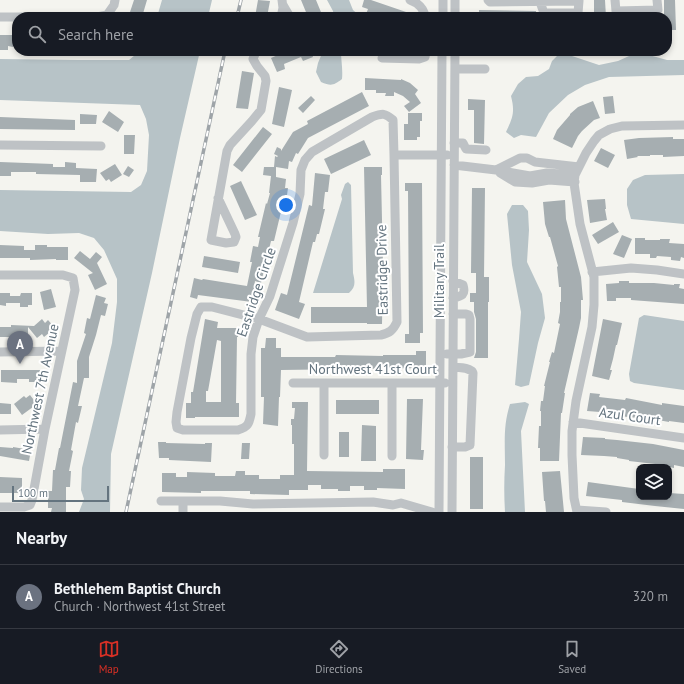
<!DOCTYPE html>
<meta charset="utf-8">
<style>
:root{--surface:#171b24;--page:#242831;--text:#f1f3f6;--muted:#9ea1a6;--line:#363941;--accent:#d93025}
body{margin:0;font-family:"PT Sans",sans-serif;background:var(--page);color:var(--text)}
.controls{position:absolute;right:12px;bottom:12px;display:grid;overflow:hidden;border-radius:8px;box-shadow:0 2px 6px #0003}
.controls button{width:36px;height:36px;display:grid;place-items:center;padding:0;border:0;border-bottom:1px solid var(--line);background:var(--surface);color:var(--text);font:20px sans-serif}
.scale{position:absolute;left:12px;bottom:10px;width:97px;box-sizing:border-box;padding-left:4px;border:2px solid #64747f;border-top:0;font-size:11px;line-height:14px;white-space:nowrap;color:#64747f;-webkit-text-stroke:3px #fff;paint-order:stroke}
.you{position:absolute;left:286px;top:205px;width:14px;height:14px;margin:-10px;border:3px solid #fff;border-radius:50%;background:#1a73e8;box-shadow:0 0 0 6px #1a73e833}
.badge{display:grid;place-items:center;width:26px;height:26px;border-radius:50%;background:var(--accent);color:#fff;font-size:13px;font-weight:700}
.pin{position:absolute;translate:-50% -33px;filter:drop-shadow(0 1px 2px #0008)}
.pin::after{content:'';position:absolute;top:21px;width:14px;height:12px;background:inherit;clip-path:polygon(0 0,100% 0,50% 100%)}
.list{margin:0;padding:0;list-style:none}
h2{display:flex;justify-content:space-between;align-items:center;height:52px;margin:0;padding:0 16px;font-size:17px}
h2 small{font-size:13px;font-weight:400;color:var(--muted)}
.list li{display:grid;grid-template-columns:26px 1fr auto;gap:12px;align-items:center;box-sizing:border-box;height:64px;padding:0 16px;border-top:1px solid var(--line)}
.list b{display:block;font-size:15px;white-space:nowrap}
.list p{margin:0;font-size:13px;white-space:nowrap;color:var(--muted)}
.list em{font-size:13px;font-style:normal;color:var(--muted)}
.icon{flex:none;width:22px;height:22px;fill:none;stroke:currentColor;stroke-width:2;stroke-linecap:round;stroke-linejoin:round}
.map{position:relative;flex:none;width:684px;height:512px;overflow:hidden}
.search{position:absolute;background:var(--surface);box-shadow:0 2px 6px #0003;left:12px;right:12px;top:12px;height:44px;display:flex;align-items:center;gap:10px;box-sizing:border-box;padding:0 14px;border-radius:16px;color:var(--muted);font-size:15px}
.sheet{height:116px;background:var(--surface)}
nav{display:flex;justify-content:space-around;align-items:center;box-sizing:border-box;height:56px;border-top:1px solid var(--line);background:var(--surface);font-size:11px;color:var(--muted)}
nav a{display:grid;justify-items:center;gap:2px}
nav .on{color:var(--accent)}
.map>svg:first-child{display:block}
.water{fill:#b7c3c7}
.building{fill:#a6aeb1;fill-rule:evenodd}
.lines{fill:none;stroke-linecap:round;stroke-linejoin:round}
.minor{stroke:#bec2c5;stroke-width:9}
.rail-casing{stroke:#9ea4a8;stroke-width:3.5}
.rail{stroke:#fff;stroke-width:2;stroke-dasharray:6;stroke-linecap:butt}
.labels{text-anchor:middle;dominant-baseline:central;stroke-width:4;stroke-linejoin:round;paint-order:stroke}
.street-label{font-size:14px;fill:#64747f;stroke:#fff}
</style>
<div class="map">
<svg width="684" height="512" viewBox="0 0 684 512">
<rect width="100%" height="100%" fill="#f4f4ef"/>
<path class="water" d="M162 0H212L208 17H157Z
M327 0H349L353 10 361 17H334L333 11Z
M140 51H200L180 138 152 273 111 454 110 512H79L84 499 81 490 82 468 112 343 117 302V279L104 250 94 238 79 233 48 234 0 231V190L131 192 141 185 147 171 149 135 146 119 140 105 0 100V59L78 60H129Z
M323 51H341C341 61 343 69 342 79 333 86 331 86 321 82L316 72 318 63Z
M638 52 667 60H684V75L609 77 585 85 568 95 549 113 536 137 521 135 514 138 506 132C513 117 515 112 511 96L518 84 526 77 538 76 549 69 552 61 557 56 569 55 599 65 618 61Z
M684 174V224L631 219 627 205V189L633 180 645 175Z
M348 182 351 185 353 273C355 281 356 287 349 293H313L342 199 341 195 345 184Z
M512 205H523L528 211 529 230 527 262 542 294 545 318 538 343 529 385 521 387 515 385 519 339 521 312 512 265 507 214Z
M644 315 684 321V390L634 383 630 381 629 374 639 318Z
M525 402 529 404 521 431 525 512H505C504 496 504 481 505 465 505 443 503 426 510 404Z"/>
<path class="building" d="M134 0H147L142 17H127L130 12Z
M258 0 270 1 267 17H255Z
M301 0H316L323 17H308Z
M364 0H371L409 13 408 17H376L366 14 368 9 362 7Z
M594 0H605L606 17H594Z
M664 0H675L676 30H667V17H664Z
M479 10 536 11V17H479Z
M0 35H14L13 47 8 46V50H0Z
M287 51H311L313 57 303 61 301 57 284 64 285 69 277 72 271 58Z
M242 71 254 73 248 109 236 108Z
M365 78 401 80V79L410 83 418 90 415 94 421 103 409 112 404 106 410 102 403 96 394 92V96H385L386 93H376V90H365Z
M279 87 292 90 284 127 272 124Z
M362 92 369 106 308 138 298 154 296 153 292 162 289 161 288 169 276 167V177L286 179 285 188H288L287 195H285L274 241H271L261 283 255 281 252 302 198 295 197 299 190 297 194 278 202 280 203 279 247 286 252 262H250L253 246 258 247 260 237H258L266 203 267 204 270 193H269L271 176 263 175 264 167H274L275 156 277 157 278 156 274 154 277 147 281 149V151L293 132 308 124 307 121Z
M311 96 315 100 303 113 298 108Z
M613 96 615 113 605 114 603 97Z
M468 99 485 100 484 144 474 143V110H468Z
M593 101 600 118 594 120 582 131 578 136 572 148 553 139 557 130 570 115V114L578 107Z
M109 111 124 122 118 132 102 122Z
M408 113H422V121H420V137H417V140H404V124H408Z
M80 114 97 115 96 124H80Z
M0 117 75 120V130L0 129Z
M263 127 272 134 242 172 233 165Z
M124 135H135L134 154H124Z
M673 137V139H684V156L663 157V155H650V156H637L638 157 627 159 624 140 639 138Z
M364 140 371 155 331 174 324 159Z
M601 148 615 155 608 168 594 161Z
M0 162 53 164V167H65V162L76 163V168L97 169 96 182H80V175L36 174V172H11V176H0Z
M115 164 122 175 111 182 109 179 106 181 100 173Z
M128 166 134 170 129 177 123 174Z
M364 167H382V175H381L383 265 382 324H367V323H311V307H367Z
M315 173 330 175 328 192H325L323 209H325L319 234H317L315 242H313L299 302 305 304 299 319 275 310 281 293 287 295 309 205 312 206Z
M241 181 257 215 245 220 230 186Z
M405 183H422L423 333H420V343H405V334H409L408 191H405Z
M472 188H485L484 277H489V302H488V358H474L476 352V319L474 312V302H470V293H476V273H471Z
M605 199 606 209H605L607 220 590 223 587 200Z
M565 200 566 219 581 277 583 300H581V318L579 328 564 393H565L562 413H561L559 461H540V448H538L539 426H541V411H540L541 401H543L545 386H544L550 362H549L552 352 554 353 560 324 558 323 560 312V302H561V287H559L557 267 558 266 550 237H549L545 224 543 202Z
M613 222 619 232 598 244 592 235Z
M622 235 632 239 624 258 613 254Z
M635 238H645V240H660V239H670L669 243 684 244V258L681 257 680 261 671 260V257L657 256 656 258H650V254H635Z
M0 245 24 246V250H35V245H47V247H68V260H56V259L30 260V258H0Z
M80 251 90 259 96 252 102 257 97 263 107 284 95 290 88 275 93 273 74 258Z
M204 256 240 262 238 273 202 267Z
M619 281H629V283H654L674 285V284H680L679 288 684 289V304L631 300V298H616V301H607L606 284 619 283Z
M51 289 56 307 44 310 40 292Z
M0 293H10V296H20L21 293H32V305H28V307H20V303H6V306L0 305Z
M96 295 106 298 104 303 108 304 105 316 101 315 96 335 89 357V378H84L78 406H82L78 423 76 422 71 450 73 451 69 471H71L70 487H66V512H51L52 508H48V491H52L53 470H55L59 448H60L73 382 77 383V361L86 334 84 333 87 318 90 319Z
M42 319 45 323 48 320 55 328 44 337 42 334 37 338 28 327V337H0V327H11V325L34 326Z
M205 319 218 322 217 328H239L238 337H237L236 403H239V417H195V418H186V403H191V392H193ZM217 340 221 341V402H206V391H208Z
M603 319 622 323 617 345H616L613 359 610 370H612L609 380 592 376Z
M266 338H276V348H281V357H335L336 355 383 356V355H416V351H426V368L281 370 280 397H279L278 426 263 424 264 397H261V348H265Z
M1 370H40V382H29V379H17V383L1 382Z
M590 393 600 394 599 397 625 400 626 398 662 405V403L684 406V423L669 421V422L658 420 657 422 638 419V418L600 414V412L587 411Z
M30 395 37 404 22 415 14 404 24 396 26 398Z
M407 399H423L421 450H424L423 460 406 459Z
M336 400H379V414H336Z
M292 402H308L307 471 383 472V469H405V489L377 488V490H364V486H350V491H338V489H321V485H308V490H289V495L250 494V491H201V493L162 492V473H176V477H187V472L215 473V476H235L236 471H245V475H259V479H280V475H294V444H292V425H291V419H294L295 408H292Z
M0 403 11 404V414H0Z
M362 425 376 426V461H361Z
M339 432H349V457H339Z
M583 437 605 438V439L617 440 653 444 684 450V467L674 465V468L664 466V465L629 461V460L617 458V457L604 456 581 455Z
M158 442H166V443L205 444V443H212L211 462 169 460V458H159Z
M242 443H250L249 459H241Z
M0 447 13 448V447L31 450 29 461 0 456Z
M470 457H483V509H470Z
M560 471 564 512H546L545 501H544L542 472Z
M0 477 22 478V493H0Z
M588 482 639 489V497H669V493L684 494V509L655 506 622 502V500L586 496Z"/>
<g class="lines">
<path class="minor" d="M410 0C418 3 424 8 425 17
M488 0 490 2 579 1V0
M615 0 616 11 658 10 657 0
M540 2 544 13H578L579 1
M283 5 290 17
M0 17H31
M97 17 107 15 114 5 115 0
M281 17 283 8 282 0
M443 17V0
M455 17V0
M455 51H468
M382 58 419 59 425 57 426 51
M455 69H485
M454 143H463L466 149 486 150
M0 145 101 146
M394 155 393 120C385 113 383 113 372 117L312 152 305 160 301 170 300 194 293 223 270 296 259 319 253 337 251 354V414C249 424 248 427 238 430H183L177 428 176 422 177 412 191 338 197 314 201 307H212L259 319 307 337 381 335C390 333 393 330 397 322L394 155
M394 155H447
M454 165 496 170 530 176 547 173 575 175 586 153 594 141 599 135 610 129 622 126 684 125
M496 170 520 158H527L535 162 579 167
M500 173 515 182 532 183 549 180 575 182
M575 175 574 183 580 224 594 277V305L592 327 576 401 572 431V455L574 498 577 512
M218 198 235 234 236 237 234 242 226 243 211 240 227 151 230 145 252 121 261 110 266 81 265 76 257 66 253 59 255 54 257 51
M592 272 631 268 657 270 684 274
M0 275H63L73 278 75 290 45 429 32 500 30 505 24 507H0
M453 298C462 296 466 295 463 285L453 281
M0 352 61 351
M447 354H461L470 352V319L469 315 466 314H453
M293 383H445
M392 383V456
M573 422 684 438
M0 430 45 429
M452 447H465L470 445 473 373 472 371C467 368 459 367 453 368
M324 455V383
M161 501H220L253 504 373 502 393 505 401 503 432 512
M183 501V512
M577 510 606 512
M439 512 442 51
M452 512 455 51"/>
<defs>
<path id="rail" d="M237 17 241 0
M126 512 225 51"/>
</defs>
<use href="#rail" class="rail-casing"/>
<use href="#rail" class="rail"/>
</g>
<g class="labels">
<g class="street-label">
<text transform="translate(382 270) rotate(-91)">Eastridge Drive</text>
<text transform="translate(439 281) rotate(-90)">Military Trail</text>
<text transform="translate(256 292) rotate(-71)">Eastridge Circle</text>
<text x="373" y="369">Northwest 41st Court</text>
<text transform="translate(40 389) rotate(-78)">Northwest 7th Avenue</text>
<text transform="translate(630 416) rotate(8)">Azul Court</text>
</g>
</g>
</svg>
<div class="controls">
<button><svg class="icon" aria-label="layers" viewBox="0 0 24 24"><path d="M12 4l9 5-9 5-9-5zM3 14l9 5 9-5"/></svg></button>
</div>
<div class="scale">100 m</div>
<div class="you"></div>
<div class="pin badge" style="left:20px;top:364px;background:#6b7280">A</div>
<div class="search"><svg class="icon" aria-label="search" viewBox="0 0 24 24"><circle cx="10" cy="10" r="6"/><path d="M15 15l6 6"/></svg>Search here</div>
</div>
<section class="sheet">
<h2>Nearby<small></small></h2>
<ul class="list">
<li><span class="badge" style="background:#6b7280">A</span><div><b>Bethlehem Baptist Church</b><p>Church · Northwest 41st Street</p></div><em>320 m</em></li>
</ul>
</section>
<nav>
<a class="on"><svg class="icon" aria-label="map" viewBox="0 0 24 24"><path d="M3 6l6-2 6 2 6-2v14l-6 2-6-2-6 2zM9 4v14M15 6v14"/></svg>Map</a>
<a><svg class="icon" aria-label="directions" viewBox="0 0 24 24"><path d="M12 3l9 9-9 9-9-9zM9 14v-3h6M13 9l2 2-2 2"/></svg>Directions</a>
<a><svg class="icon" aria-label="saved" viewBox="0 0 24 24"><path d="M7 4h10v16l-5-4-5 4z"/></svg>Saved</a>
</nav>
